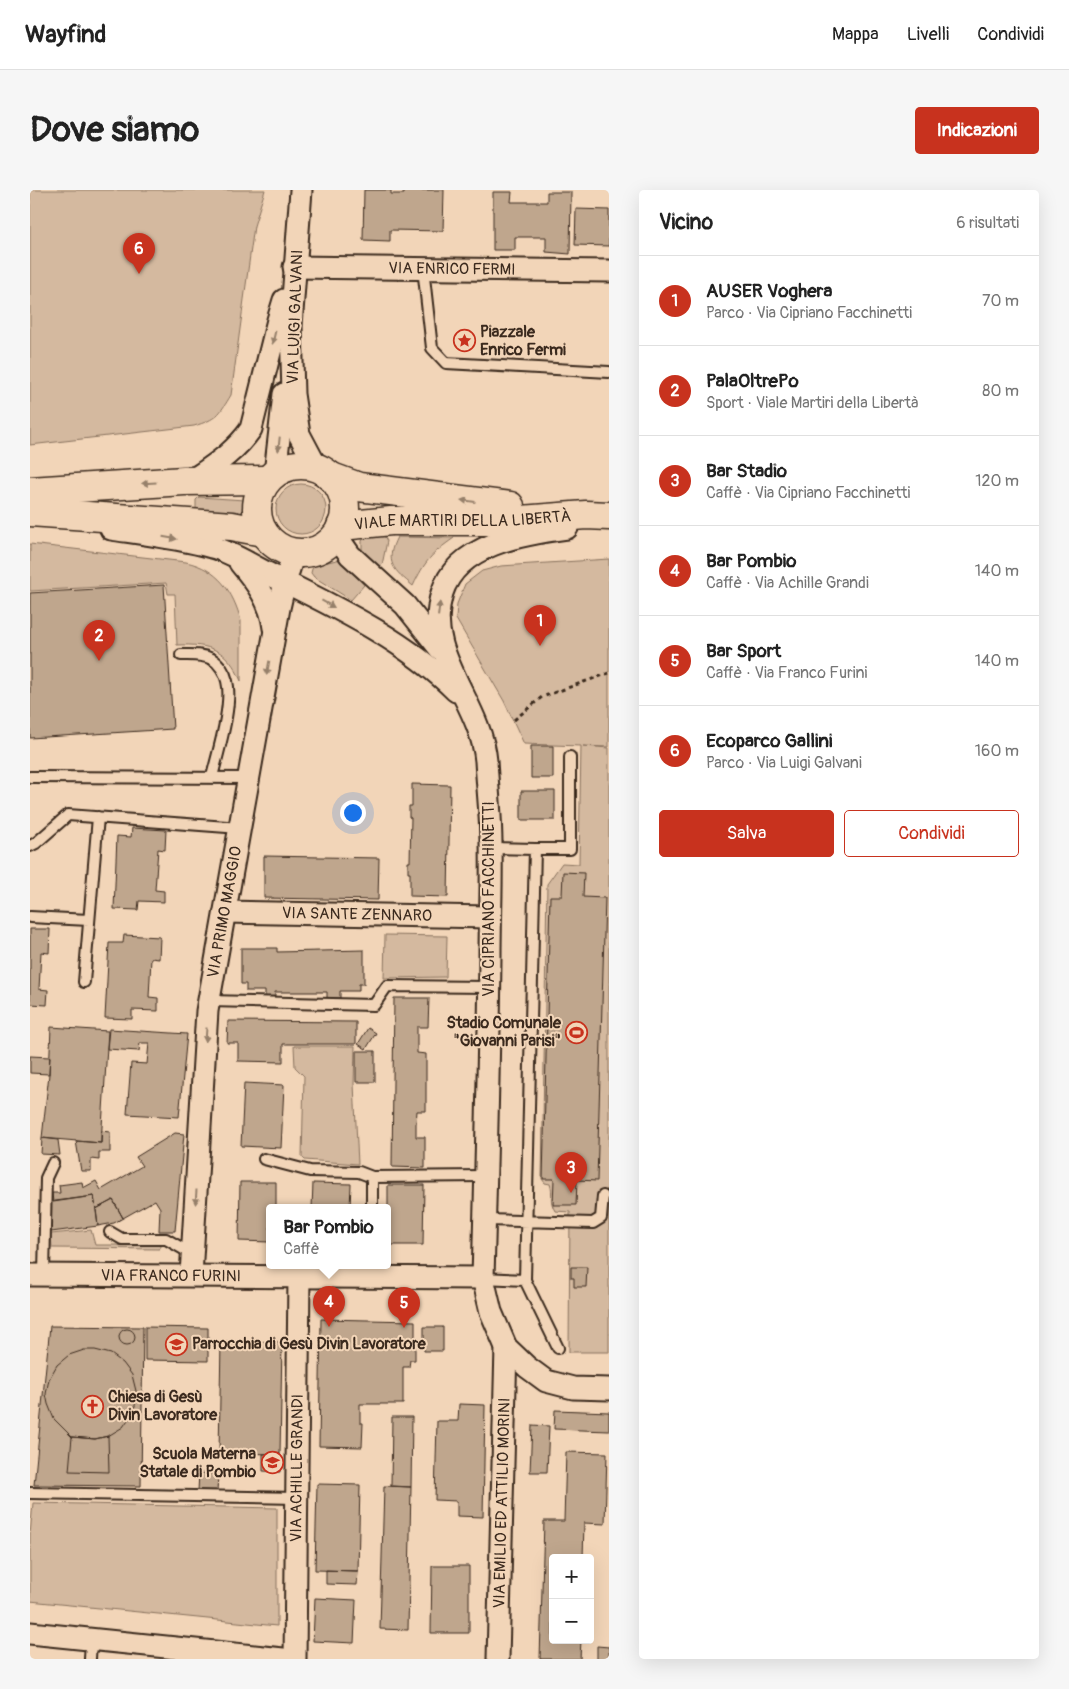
<!DOCTYPE html>
<html lang="it">
<meta charset="utf-8">
<style>
:root{--surface:#fff;--page:#f6f6f6;--text:#222;--muted:#767676;--line:#e0e0e0;--accent:#c8321e}
body{margin:0;font-family:Pangolin,sans-serif;background:var(--page);color:var(--text)}
.controls{position:absolute;right:15px;bottom:15px;display:grid;overflow:hidden;border-radius:5px;box-shadow:0 5px 20px #0002}
.controls button{width:45px;height:45px;display:grid;place-items:center;padding:0;border:0;border-bottom:1px solid var(--line);background:var(--surface);color:var(--text);font:25px sans-serif}
.you{position:absolute;left:322px;top:622px;width:18px;height:18px;margin:-12px;border:4px solid #fff;border-radius:50%;background:#1a73e8;box-shadow:0 0 0 8px #1a73e833}
.badge{display:grid;place-items:center;width:32px;height:32px;border-radius:50%;background:var(--accent);color:#fff;font-size:16px;font-weight:700}
.pin{position:absolute;translate:-50% -41px;filter:drop-shadow(0 1px 2px #0008)}
.pin::after{content:'';position:absolute;top:26px;width:18px;height:15px;background:inherit;clip-path:polygon(0 0,100% 0,50% 100%)}
.popup{position:absolute;left:236px;top:1014px;width:125px;height:65px;box-sizing:border-box;display:grid;place-content:center;border-radius:5px;background:var(--surface);filter:drop-shadow(0 1px 4px #0005);font-size:16px;white-space:nowrap;color:var(--muted)}
.popup b{font-size:19px;color:var(--text)}
.popup::after{content:'';position:absolute;left:50%;top:100%;margin-left:-10px;border:10px solid transparent;border-top-color:var(--surface)}
.list{margin:0;padding:0;list-style:none}
h2{display:flex;justify-content:space-between;align-items:center;height:65px;margin:0;padding:0 20px;font-size:21px}
h2 small{font-size:16px;font-weight:400;color:var(--muted)}
.list li{display:grid;grid-template-columns:32px 1fr auto;gap:15px;align-items:center;box-sizing:border-box;height:90px;padding:0 20px;border-top:1px solid var(--line)}
.list b{display:block;font-size:19px;white-space:nowrap}
.list p{margin:0;font-size:16px;white-space:nowrap;color:var(--muted)}
.list em{font-size:16px;font-style:normal;color:var(--muted)}
.actions{display:flex;gap:10px;padding:15px 20px}
.actions a{flex:1;padding:11px 0;border:1px solid var(--accent);border-radius:5px;text-align:center;font-size:18px;color:var(--accent)}
.actions .main{background:var(--accent);color:#fff}
.map{position:relative;flex:none;width:579px;height:1469px;overflow:hidden;border-radius:5px}
header{display:flex;align-items:center;gap:30px;box-sizing:border-box;height:70px;padding:0 25px;background:var(--surface);border-bottom:1px solid var(--line)}
header strong{font-size:24px}
nav{display:flex;gap:28px;margin-inline-start:auto;font-size:18px}
.intro{display:flex;align-items:center;justify-content:space-between;box-sizing:border-box;height:120px;padding:0 30px}
h1{margin:0;font-size:35px}
.button{padding:12px 22px;border-radius:5px;background:var(--accent);color:#fff;font-size:18px;font-weight:700}
main{display:flex;gap:30px;padding:0 30px}
aside{flex:1;background:var(--surface);border-radius:5px;box-shadow:0 5px 20px #0002}
.map>svg:first-child{display:block}
.green{fill:#d4b99f;stroke:#88725e}
.building{fill:#bfa68d;stroke:#3b2a1e}
.lines{fill:none;stroke-linecap:round;stroke-linejoin:round}
.lane-casing{stroke:#3b2a1e;stroke-width:14}
.street-casing{stroke:#3b2a1e;stroke-width:25}
.secondary-casing{stroke:#3b2a1e;stroke-width:31}
.path{stroke:#3b2a1e;stroke-width:3;stroke-dasharray:4 4;stroke-linecap:butt}
.lane{stroke:#f2d5b8;stroke-width:10}
.street{stroke:#f2d5b8;stroke-width:21}
.secondary{stroke:#f2d5b8;stroke-width:28}
.oneway{fill:#96806b}
.labels{text-anchor:middle;dominant-baseline:central;stroke-width:4;stroke-linejoin:round;paint-order:stroke}
.street-label{font-size:16px;fill:#3b2a1e;stroke:#f2d5b8}
.poi-label{font-size:16px;font-weight:bold;fill:#3b2a1e;stroke:#f2d5b8;text-anchor:start}
</style>
<header>
<strong>Wayfind</strong>
<nav><a>Mappa</a><a>Livelli</a><a>Condividi</a></nav>
</header>
<div class="intro"><h1>Dove siamo</h1><a class="button">Indicazioni</a></div>
<main>
<div class="map">
<svg width="579" height="1469" viewBox="0 0 579 1469">
<rect width="100%" height="100%" fill="#f2d5b8"/>
<filter id="ink" filterUnits="userSpaceOnUse"><feTurbulence type="fractalNoise" baseFrequency=".02" numOctaves="2"/><feDisplacementMap in="SourceGraphic" scale="10" xChannelSelector="R" yChannelSelector="G"/><feConvolveMatrix kernelMatrix="1 2 1 2 8 2 1 2 1" color-interpolation-filters="sRGB"/></filter>
<g filter="url(#ink)">
<path class="green" d="M0 0H235L224 36 201 205C189 225 187 229 164 236L0 255Z
M246 319a25 25 0 1 1 50 0a25 25 0 1 1-50 0Z
M169 307 214 310 215 327 166 322V310Z
M336 346H354L357 351 352 375 345 377 332 360V351Z
M367 347 424 348C401 364 395 371 383 396 364 380 354 373 367 347Z
M0 354 156 372C188 379 203 401 211 431V491C198 459 180 454 147 455L145 404H138L136 393 0 401Z
M311 369 334 395 321 410 284 387 281 383 282 379 285 375Z
M579 369V557L553 556 579 558V1162H539L540 1022 525 1021C518 1009 524 1005 520 994L515 993 512 989 517 694 532 673 549 674 551 556 494 554 474 511 426 429 427 414 435 394 452 381 471 376Z
M355 745 417 746 416 787 354 788Z
M264 856H325L324 894 328 974 275 970 272 967 274 886 265 877Z
M61 1040 65 1055H132L129 1059 22 1058 21 1044Z
M3 1313 247 1318V1436L0 1411V1345Z"/>
<path class="building" d="M334 0H361V4H374V0H414L413 41 360 40V51L333 50Z
M463 2H482L481 12H517V2H541L540 64 516 62V47H485V60H463Z
M546 19 579 20V56L545 55Z
M134 395 143 539 0 548V403Z
M501 556H523V588H501Z
M382 594 420 595 418 707 380 706V683H378V672H380L381 628 379 627V616H382Z
M491 601H525V630H491Z
M102 638 136 640 135 660 128 659 125 700 134 701V712L109 711 108 720 84 719 87 646 101 647Z
M234 666 349 668 348 710 234 708Z
M533 682 554 683 553 707 575 708 567 991 547 990 546 1015H523L524 989H513L520 706H532Z
M0 739H20L19 763 11 762 9 799 18 800 17 815 0 814Z
M94 745 130 747 129 769 121 768 119 807 128 808V821L102 820V829L75 828 79 753H93Z
M211 758H247V762L334 760V794H329V801H310V808H297V802H245V807H235V801H216V794H211Z
M364 808H399L398 837H387V863L396 864V921H387L386 934V947H395V978L362 977Z
M198 831 326 832V854H253V872L208 871V853H197Z
M21 837 78 841 71 953 12 948 19 884Z
M338 838 346 843 336 859 328 854Z
M79 839 157 844 149 927 97 924 101 873 117 874 119 853H110L109 861 77 859Z
M326 861H345V892H326Z
M0 866 20 867 19 884 0 883Z
M214 893 254 895 251 958 211 956Z
M71 941 80 942V962H69V970L61 969V981H51L46 951 71 953Z
M145 943 154 944 145 1041H129L130 1018 125 1010 93 1028 83 1010 66 1019 64 1006 23 1012 22 1003H30L29 995 52 992 53 998 66 991 71 1000 112 976 106 967Z
M12 948 28 950 30 965 11 964Z
M210 992H246V1018H240V1052L209 1051Z
M283 993 321 994 320 1018H282Z
M358 995H394L393 1055H358Z
M64 1006 68 1036 21 1042 18 1012Z
M83 1010 93 1028 84 1033 68 1036 66 1019Z
M541 1077H557L556 1097H544V1088H541Z
M291 1129 385 1131V1170H380L379 1177H373V1214H330V1233H333L332 1257 289 1256Z
M20 1136 113 1137 111 1296 4 1295Z
M115 1137 178 1138V1171L115 1170Z
M394 1137H413V1161H394Z
M89 1147a8 8 0 1 1 16 0a8 8 0 1 1-16 0Z
M191 1151 252 1152 250 1264 189 1263Z
M54 1160H65L81 1164 93 1173 102 1185 106 1201 105 1216 102 1224 93 1237 78 1246 65 1249 42 1247 24 1229 18 1214 16 1204 19 1189 27 1175 39 1165Z
M429 1214 455 1215 453 1327 427 1326V1311L405 1310 407 1231H428Z
M525 1220 579 1222V1241L524 1239Z
M362 1227H382L381 1297 361 1296Z
M502 1235 519 1236 517 1282H500Z
M78 1246 79 1282 39 1281 42 1247 65 1249Z
M536 1262 577 1263 575 1334 554 1333 553 1368H523V1450H551L550 1469H510L514 1331H534Z
M233 1264H250V1282L233 1281Z
M169 1283 188 1284 187 1302 168 1301Z
M287 1294 330 1295 328 1381 285 1380Z
M354 1296 381 1297 378 1440 350 1439Z
M402 1376H439V1443H401Z
M296 1380 328 1381 327 1395 296 1394Z
M285 1408 326 1410 324 1453 283 1451Z
M567 1456 579 1457V1469H567Z"/>
<g class="lines">
<defs>
<path id="lane" d="M393 78 402 158 416 173 579 182
M151 465C161 465 172 464 182 469 189 473 195 482 197 491 203 514 188 562 182 587
M0 587 219 588
M0 656 6 653 38 625 210 638
M460 658 505 659 495 1090 528 1158
M505 659H540V567
M0 727 59 730
M54 792 68 627
M179 811 344 815 357 796 459 797
M234 969 280 981 329 982 342 987 456 986
M342 987V1018
M455 1030 563 1033 571 1028 573 1006
M80 1042 92 1049H136L162 1064
M14 1085 16 988 23 973
M453 1088 495 1090
M0 1303 266 1308
M60 1469 61 1451"/>
<g id="street">
<path d="M271 0 261 136 263 204 269 244 287 278"/>
<path id="s1" d="M264 77 579 81"/>
<path d="M245 284 254 204"/>
<path d="M161 291C184 275 205 262 221 239L248 130 254 110"/>
<path d="M81 339C115 344 149 348 182 357 199 361 221 375 237 383 303 416 373 448 426 501"/>
<path d="M306 345 320 365 375 415 410 459"/>
<path d="M210 373C226 392 241 412 244 438"/>
<path id="s2" d="M195 722 460 727"/>
<path id="s3" d="M0 1085 453 1088 461 1122 476 1157 497 1177 516 1191 543 1198 579 1199"/>
<path id="s4" d="M161 1085 177 821 249 418 255 392 264 363"/>
<path d="M453 1088C456 981 459 873 460 766 460 720 463 672 460 626 459 608 457 589 456 571 451 512 393 464 412 403 427 354 493 344 537 338"/>
<path d="M0 1443 253 1469"/>
<path id="s5" d="M265 1469 269 1086"/>
<path id="s6" d="M468 1469 476 1157"/>
</g>
<g id="secondary">
<circle cx="271" cy="319" r="44"/>
<path d="M299 286 329 297 480 316"/>
<path d="M0 301 154 291 237 290"/>
<path d="M0 322 202 336 233 342"/>
<path id="s7" d="M311 336 361 331H478L556 325 579 326"/>
</g>
</defs>
<use href="#lane" class="lane-casing"/>
<use href="#street" class="street-casing"/>
<use href="#secondary" class="secondary-casing"/>
<path class="path" d="M484 530 512 507 579 483"/>
<use href="#lane" class="lane"/>
<use href="#street" class="street"/>
<use href="#secondary" class="secondary"/>
</g>
<defs><path id="oneway-solid" d="M-6-.8H1V-3.2L6.5 0L1 3.2V.8H-6Z" transform="scale(1.25)"/></defs>
<g class="oneway">
<use href="#oneway-solid" transform="translate(244 147) rotate(103)"/>
<use href="#oneway-solid" transform="translate(249 254) rotate(96)"/>
<use href="#oneway-solid" transform="translate(119 293) rotate(176)"/>
<use href="#oneway-solid" transform="translate(438 311) rotate(-173)"/>
<use href="#oneway-solid" transform="translate(140 348) rotate(9)"/>
<use href="#oneway-solid" transform="translate(298 414) rotate(29)"/>
<use href="#oneway-solid" transform="translate(409 419) rotate(-83)"/>
<use href="#oneway-solid" transform="translate(238 478) rotate(100)"/>
<use href="#oneway-solid" transform="translate(176 845) rotate(94)"/>
<use href="#oneway-solid" transform="translate(166 1007) rotate(94)"/>
</g>
</g>
<defs>
<symbol id="sight-ring" viewBox="-11 -11 22 22"><circle r="9.5" fill="#f2d5b8" stroke="#c8321e" stroke-width="1.5"/><path d="M0-6L1.8-2.2L6-1.7L2.9 1.2L3.7 5.4L0 3.3L-3.7 5.4L-2.9 1.2L-6-1.7L-1.8-2.2Z" fill="#c8321e"/></symbol>
<symbol id="stadium-ring" viewBox="-11 -11 22 22"><circle r="9.5" fill="#f2d5b8" stroke="#c8321e" stroke-width="1.5"/><path d="M0-5a6.5 5 0 1 0 0 10a6.5 5 0 1 0 0-10ZM-3.5-1.8h7v3.6h-7Z" fill="#c8321e"/></symbol>
<symbol id="school-ring" viewBox="-11 -11 22 22"><circle r="9.5" fill="#f2d5b8" stroke="#c8321e" stroke-width="1.5"/><path d="M0-5L7-2L0 1L-7-2ZM-4 1L0 2.5L4 1V4Q0 6-4 4Z" fill="#c8321e"/></symbol>
<symbol id="church-ring" viewBox="-11 -11 22 22"><circle r="9.5" fill="#f2d5b8" stroke="#c8321e" stroke-width="1.5"/><path d="M-1.2-6h2.4v3.5h3.3v2.4h-3.3V6h-2.4V-.1h-3.3v-2.4h3.3Z" fill="#c8321e"/></symbol>
</defs>
<g fill-rule="evenodd">
<use href="#sight-ring" x="422" y="138" width="25" height="25"/>
<use href="#stadium-ring" x="534" y="830" width="25" height="25"/>
<use href="#school-ring" x="134" y="1142" width="25" height="25"/>
<use href="#church-ring" x="50" y="1204" width="25" height="25"/>
<use href="#school-ring" x="230" y="1260" width="25" height="25"/>
</g>
<g class="labels">
<g class="street-label">
<text stroke="none"><textPath href="#s1" startOffset="158">VIA ENRICO FERMI</textPath></text>
<text transform="translate(265 127) rotate(-88)">VIA LUIGI GALVANI</text>
<text stroke="none"><textPath href="#s7" startOffset="122">VIALE MARTIRI DELLA LIBERTÀ</textPath></text>
<text transform="translate(459 709) rotate(-90)">VIA CIPRIANO FACCHINETTI</text>
<text stroke="none"><textPath href="#s4" startOffset="365">VIA PRIMO MAGGIO</textPath></text>
<text stroke="none"><textPath href="#s2" startOffset="132">VIA SANTE ZENNARO</textPath></text>
<text stroke="none"><textPath href="#s3" startOffset="141">VIA FRANCO FURINI</textPath></text>
<text stroke="none"><textPath href="#s5" startOffset="191">VIA ACHILLE GRANDI</textPath></text>
<text stroke="none"><textPath href="#s6" startOffset="156">VIA EMILIO ED ATTILIO MORINI</textPath></text>
</g>
<g class="poi-label">
<text x="450" y="142">Piazzale<tspan x="450" dy="18">Enrico Fermi</tspan></text>
<text x="531" y="833" text-anchor="end">Stadio Comunale<tspan x="531" dy="18">"Giovanni Parisi"</tspan></text>
<text x="162" y="1154">Parrocchia di Gesù Divin Lavoratore</text>
<text x="78" y="1207">Chiesa di Gesù<tspan x="78" dy="18">Divin Lavoratore</tspan></text>
<text x="226" y="1264" text-anchor="end">Scuola Materna<tspan x="226" dy="18">Statale di Pombio</tspan></text>
</g>
</g>
</svg>
<div class="controls">
<button>+</button>
<button>−</button>
</div>
<div class="you"></div>
<div class="pin badge" style="left:510px;top:456px">1</div>
<div class="pin badge" style="left:69px;top:471px">2</div>
<div class="pin badge" style="left:541px;top:1003px">3</div>
<div class="pin badge" style="left:299px;top:1137px">4</div>
<div class="popup"><b>Bar Pombio</b>Caffè</div>
<div class="pin badge" style="left:374px;top:1138px">5</div>
<div class="pin badge" style="left:109px;top:84px">6</div>
</div>
<aside>
<h2>Vicino<small>6 risultati</small></h2>
<ul class="list">
<li><span class="badge">1</span><div><b>AUSER Voghera</b><p>Parco · Via Cipriano Facchinetti</p></div><em>70 m</em></li>
<li><span class="badge">2</span><div><b>PalaOltrePo</b><p>Sport · Viale Martiri della Libertà</p></div><em>80 m</em></li>
<li><span class="badge">3</span><div><b>Bar Stadio</b><p>Caffè · Via Cipriano Facchinetti</p></div><em>120 m</em></li>
<li><span class="badge">4</span><div><b>Bar Pombio</b><p>Caffè · Via Achille Grandi</p></div><em>140 m</em></li>
<li><span class="badge">5</span><div><b>Bar Sport</b><p>Caffè · Via Franco Furini</p></div><em>140 m</em></li>
<li><span class="badge">6</span><div><b>Ecoparco Gallini</b><p>Parco · Via Luigi Galvani</p></div><em>160 m</em></li>
</ul>
<div class="actions"><a class="main">Salva</a><a>Condividi</a></div>
</aside>
</main>
